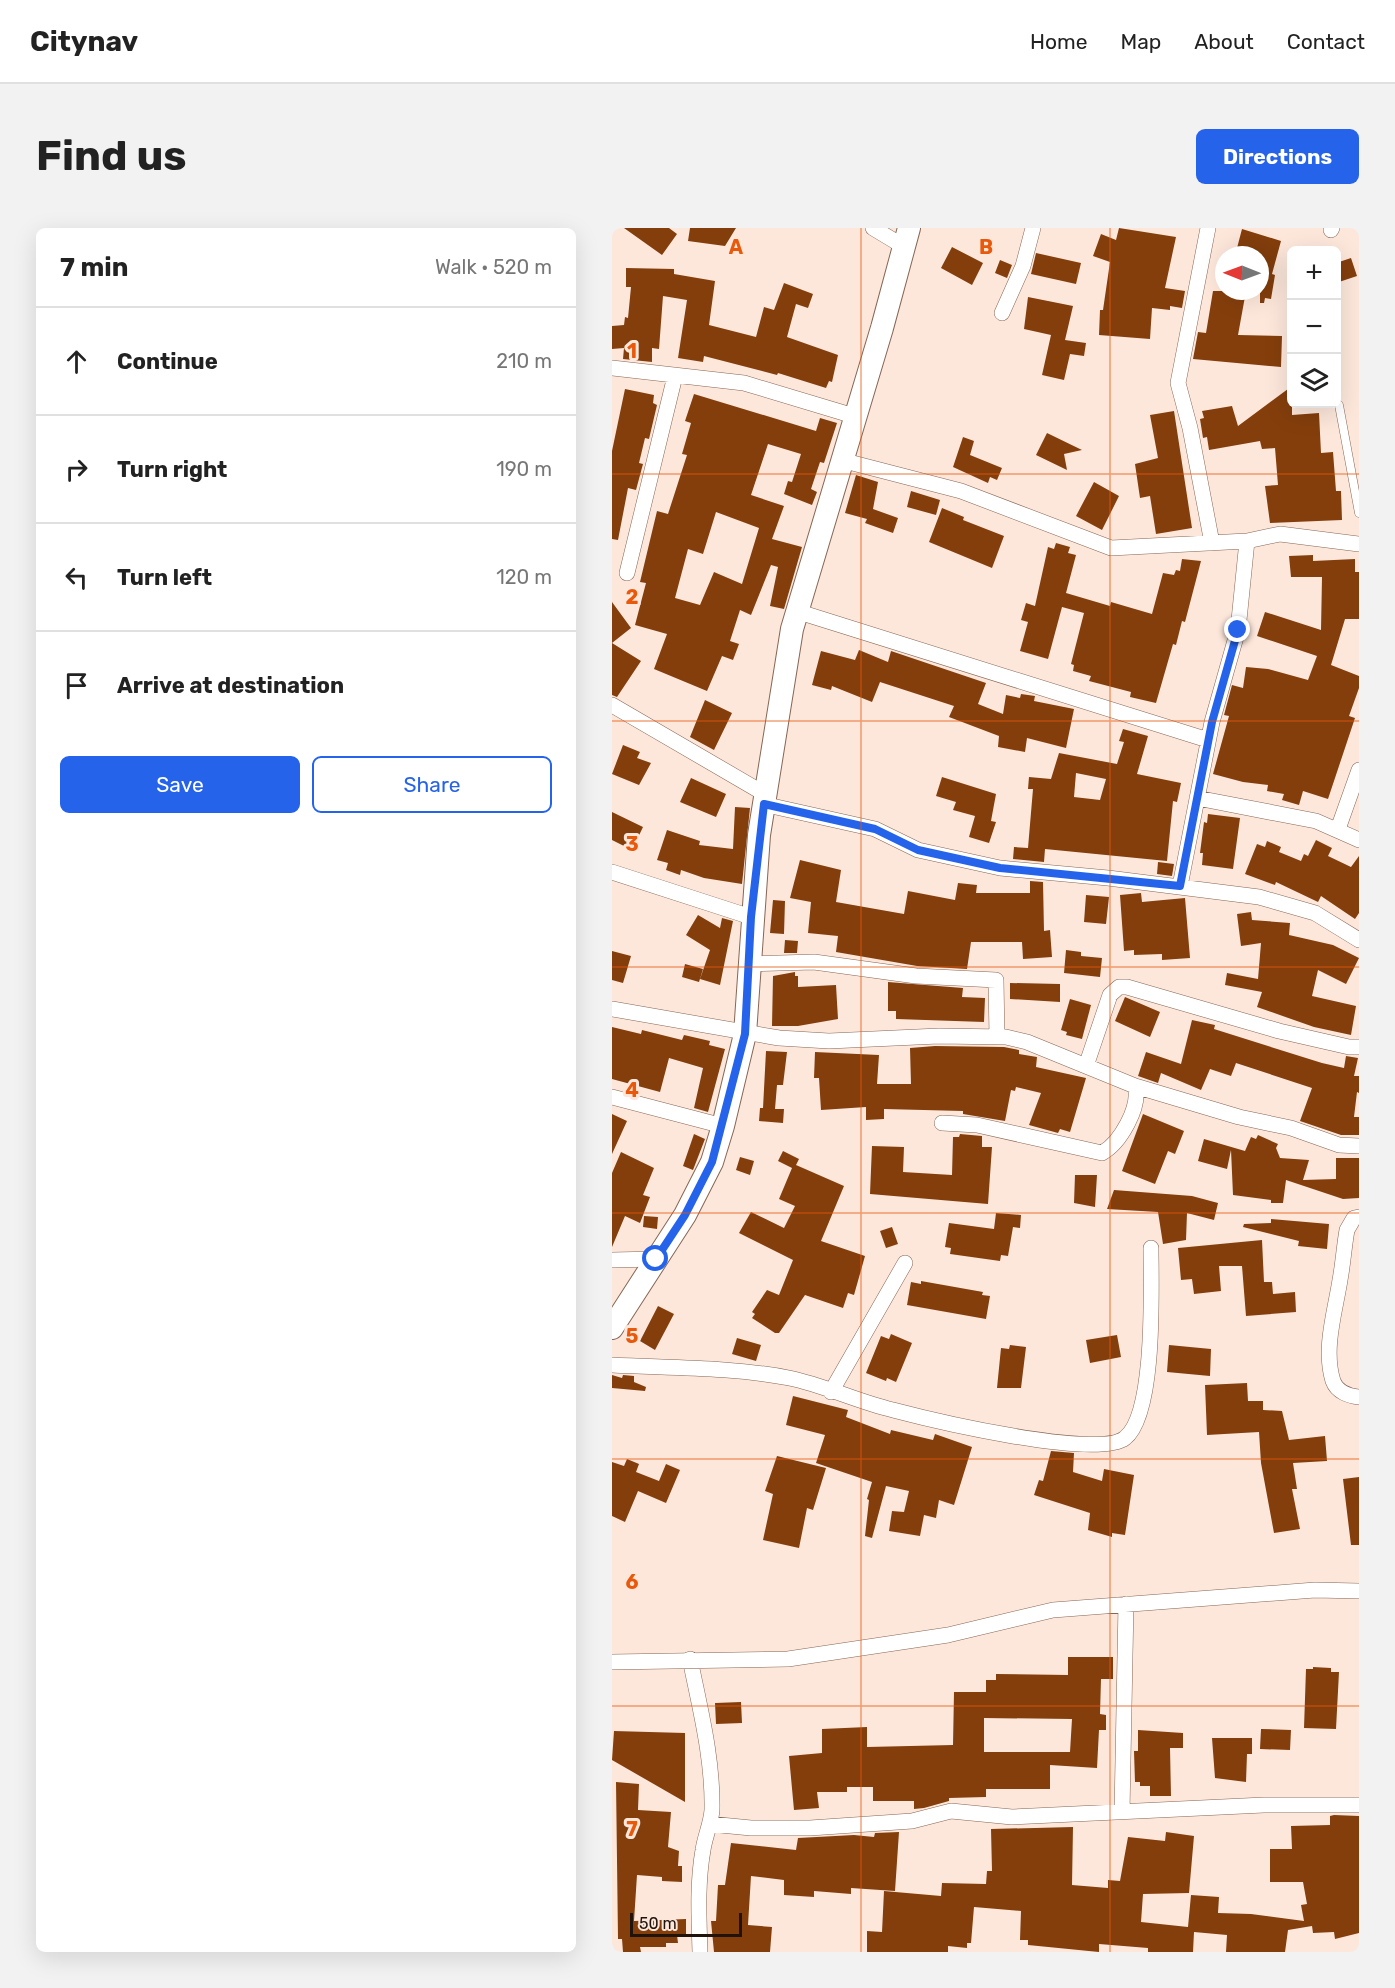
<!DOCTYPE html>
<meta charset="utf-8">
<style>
:root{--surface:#fff;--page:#f2f2f2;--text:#222;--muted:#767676;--line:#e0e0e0;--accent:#2563eb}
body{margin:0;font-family:Rubik,sans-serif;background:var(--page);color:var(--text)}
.controls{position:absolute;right:18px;top:18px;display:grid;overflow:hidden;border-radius:9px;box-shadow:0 6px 24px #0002}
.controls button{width:54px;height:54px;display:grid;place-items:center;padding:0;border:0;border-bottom:2px solid var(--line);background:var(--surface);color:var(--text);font:30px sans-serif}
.compass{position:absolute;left:603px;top:18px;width:54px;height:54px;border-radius:50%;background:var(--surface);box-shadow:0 6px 24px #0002;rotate:271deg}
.scale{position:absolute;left:18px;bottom:15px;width:112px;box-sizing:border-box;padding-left:6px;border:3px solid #1f130c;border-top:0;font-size:16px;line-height:21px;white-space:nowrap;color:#1f130c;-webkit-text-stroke:4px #fde7db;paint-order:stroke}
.stop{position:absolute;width:18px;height:18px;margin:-14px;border:4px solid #2563eb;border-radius:50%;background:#fff}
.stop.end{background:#2563eb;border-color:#fff;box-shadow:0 2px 6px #0008}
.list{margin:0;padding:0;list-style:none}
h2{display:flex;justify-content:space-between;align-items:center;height:78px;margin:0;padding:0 24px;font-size:26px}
h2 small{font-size:20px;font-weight:400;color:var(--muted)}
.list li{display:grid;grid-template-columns:39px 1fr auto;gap:18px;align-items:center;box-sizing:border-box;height:108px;padding:0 24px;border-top:2px solid var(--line)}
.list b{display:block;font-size:22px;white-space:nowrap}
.list em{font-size:20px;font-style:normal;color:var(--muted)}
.actions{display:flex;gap:12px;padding:18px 24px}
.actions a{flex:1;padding:14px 0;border:2px solid var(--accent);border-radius:9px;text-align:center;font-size:21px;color:var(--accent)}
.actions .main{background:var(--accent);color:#fff}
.icon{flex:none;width:33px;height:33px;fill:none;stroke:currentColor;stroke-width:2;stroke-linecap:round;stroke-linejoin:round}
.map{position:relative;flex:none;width:747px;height:1724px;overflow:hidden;border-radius:9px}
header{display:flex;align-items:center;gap:36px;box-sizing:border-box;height:84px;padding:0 30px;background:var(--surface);border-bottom:2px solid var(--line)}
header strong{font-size:28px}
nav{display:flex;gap:33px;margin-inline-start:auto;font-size:21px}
.intro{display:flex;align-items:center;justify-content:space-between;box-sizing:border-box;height:144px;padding:0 36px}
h1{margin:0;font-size:42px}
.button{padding:15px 27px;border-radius:9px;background:var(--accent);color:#fff;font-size:21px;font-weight:700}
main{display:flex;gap:36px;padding:0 36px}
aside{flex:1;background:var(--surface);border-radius:9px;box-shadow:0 6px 24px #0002}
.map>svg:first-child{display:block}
.building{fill:#843e0c;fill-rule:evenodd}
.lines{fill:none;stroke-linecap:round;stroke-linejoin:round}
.lane-casing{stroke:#866654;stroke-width:9}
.street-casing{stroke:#866654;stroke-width:16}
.secondary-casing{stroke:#866654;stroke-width:24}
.lane{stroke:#fff;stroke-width:8}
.street{stroke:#fff;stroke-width:15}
.secondary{stroke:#fff;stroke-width:22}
.route{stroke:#2563eb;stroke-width:8}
.grid{fill:none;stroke:#e8590c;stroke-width:1.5;stroke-opacity:0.55}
.grid-label{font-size:20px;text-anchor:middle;font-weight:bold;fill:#e8590c;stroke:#fde7db;stroke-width:6;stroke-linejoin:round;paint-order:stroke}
</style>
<header>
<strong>Citynav</strong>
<nav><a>Home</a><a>Map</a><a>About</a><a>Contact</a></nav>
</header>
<div class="intro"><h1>Find us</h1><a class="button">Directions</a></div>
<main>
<aside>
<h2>7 min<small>Walk · 520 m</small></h2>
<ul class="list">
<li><svg class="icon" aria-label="ahead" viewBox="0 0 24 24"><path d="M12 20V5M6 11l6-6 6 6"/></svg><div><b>Continue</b></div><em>210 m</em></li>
<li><svg class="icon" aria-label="right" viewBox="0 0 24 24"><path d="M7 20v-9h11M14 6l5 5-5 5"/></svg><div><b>Turn right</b></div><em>190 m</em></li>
<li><svg class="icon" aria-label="left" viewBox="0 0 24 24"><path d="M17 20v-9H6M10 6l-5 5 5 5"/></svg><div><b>Turn left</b></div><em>120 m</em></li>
<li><svg class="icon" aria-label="arrive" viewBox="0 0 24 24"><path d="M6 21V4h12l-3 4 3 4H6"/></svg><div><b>Arrive at destination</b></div></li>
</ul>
<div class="actions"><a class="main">Save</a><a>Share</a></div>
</aside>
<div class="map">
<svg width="747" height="1724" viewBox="0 0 747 1724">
<rect width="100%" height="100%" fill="#fde7db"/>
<path class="building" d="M12 0H57L65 6 50 27Z
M78 0H124L113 18 76 13Z
M507 0 564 9 553 60 573 63 570 80 558 78V82L540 80 538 111 487 107 488 82H491L498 34 481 28 489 6 504 12Z
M630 1 669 13 660 46 663 47 659 71 653 70 652 75H648V27L625 20Z
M340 19 371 35 360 57 329 40Z
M424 25 469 35 464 56 419 46Z
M739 30 745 48 724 55V35Z
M388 32 400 37 395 50 383 45Z
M14 40 62 41V46L103 53 97 97 144 109 152 79 162 82 172 55 201 66 196 80 184 76 175 109 226 127 220 154 217 153 214 160 166 145 165 147 92 128 91 134 66 130 75 72 51 68 47 121 40 120V134L11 131 12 120 0 121V98L12 97 13 89 16 90 19 59H14Z
M601 63H634L626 107 670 108 669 139 581 131 586 104 594 105Z
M416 69 461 78 453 112 474 115 472 128 458 126 452 152 430 147 439 107 412 101Z
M680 158V187L707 185 709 225 721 224 724 263H729L730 292 658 295 653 258 666 257 663 220 650 221 648 213 597 222 595 209 591 210 588 191 592 190 590 183 620 178 626 198Z
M13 161 42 167 41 175 45 177 37 211 33 210 27 235 31 236 24 262 16 260 6 312 0 311V223Z
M82 166 204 203 208 190 225 195 212 235 208 234 199 261 205 264 200 277 172 266 176 253 180 254 189 226 156 216 139 267 172 278 160 311 190 319 172 381 158 378 166 339 159 337 139 387 128 382 118 413 127 416 121 432 110 428 95 463 42 441 55 406 23 397 34 355 28 354 45 283 56 286 75 227 70 226 79 195 73 193ZM104 284 147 300 130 356 102 344 88 377 63 370 76 321 91 326Z
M562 183 580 300 544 306 538 268 528 270 523 236 546 230 538 187Z
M435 205 470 222 452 226 455 242 424 227Z
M351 209 362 213 358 227 390 240 385 252 378 249 376 255 341 239Z
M244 247 266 254 261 281 286 290 281 305 253 295 255 291 233 285Z
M482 254 507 268 490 302 464 288Z
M299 263 328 272 324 287 295 279Z
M330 280 352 289 351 292 392 308 380 340 317 314Z
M444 315 458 319 456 325 464 327 454 365 498 378 499 374 540 386 551 345 562 347 564 342 568 343 570 331 589 333 573 394 570 393 564 417 561 416 544 475 518 469 519 464 477 453 479 448 461 443 462 437 459 436 472 385 450 379 436 431 408 423 416 394 409 392 414 375 423 378 436 319 442 321Z
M701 327V333L743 331V344H747V391H733L719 437 747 448V460L737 488 743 490 716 571 691 563 687 577 670 572 672 566 655 563 656 557 631 554 601 546 617 488 612 487 620 457 631 460 634 439 656 441 696 452 705 428 645 408 653 384 709 402 710 349H679L677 328Z
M0 374 19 400 0 415 29 433 5 469 0 467Z
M247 422 276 434 279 423 374 455 366 476 391 486 394 467 408 470 409 466 423 468 422 473 462 481 454 520 415 510 413 524 386 519 387 508 337 489 342 478 268 454 260 474 220 458 219 462 200 457 209 423 243 432Z
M93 472 120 485 102 522 78 509Z
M511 501 536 508 525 546 569 555 565 574 561 573 555 633 433 621 432 634 401 631 402 619 416 620 421 561H416L417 549 439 551 447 525 505 536 512 514 507 513ZM464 545 494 551 488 572 462 569Z
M11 517 28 524 25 530 39 535 27 557 0 546Z
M330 549 384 566 379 593 384 594 377 615 357 609 363 588 341 582 344 574 324 568Z
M79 550 114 566 104 589 68 574Z
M123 579 138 580 130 656 92 650 69 642 68 647 54 642 56 635 45 632 55 602 88 613 87 617 121 621Z
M0 584 31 599 20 622 0 612Z
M596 586 628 590 621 641 590 637 591 625H588L592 594 595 595Z
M704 612 720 620 716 628 739 639 747 628V685L743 691 709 668 706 674 664 654 663 657 633 646 645 616 653 619 655 613 669 619 667 624 689 633 692 626 696 628Z
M188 632 229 642 224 674 292 686 296 663 343 672 346 655 365 657 364 665H418V653L431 654 432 703 438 702 440 729 411 731 410 714H359L355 741 305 738 224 724 226 708 196 705 199 674 178 670Z
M546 634 562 636 560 648 545 646Z
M529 665 530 674 573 670 578 730 550 732V726L522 727V722L512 723 508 667Z
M474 667 497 669 494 696 472 694Z
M161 672 173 673 172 706 158 705Z
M639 684 640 692 678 695 677 707 721 717 747 730 734 756 706 742 700 768 744 778 739 807 702 799 645 779 650 764 613 757 615 745 646 751 649 715 629 718 625 686Z
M86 687 108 700 110 690 121 693 108 757 88 751 98 722 74 707Z
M173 712 186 713 185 725H172Z
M454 722 469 724V728L490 730 488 749 452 745Z
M0 723 19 728 11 755 0 752Z
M73 736 91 741 87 754 70 749Z
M183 744V748H186V759L224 757 226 791 186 798H160L161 748Z
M276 754 351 760 350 769 373 770 372 794 284 791V783H276Z
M398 755 448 756V774L398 771Z
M513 769 548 784 538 809 503 793Z
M458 771 479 777 470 811 454 807 455 804 449 802Z
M580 792 603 797 602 801 710 835 732 840 734 828 746 830 742 848H747V865L745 864 742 889H747V907H729L688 893 700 860 624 835 619 848 598 841 589 862 549 845 546 855 526 848 534 824 569 836Z
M0 799 29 806 30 802 70 812 72 807 98 813 97 817 113 821 96 884 82 880 91 840 57 830 48 864 0 851Z
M323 818 392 819 407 822V826L425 829 424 839 474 850 458 904 448 901 446 905 417 897 429 865 404 859 403 863 399 862 393 893 351 886V883L272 881V891L254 892V879L209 882 207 850H202L203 824 267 827 265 856H299L298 820Z
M154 823 175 824 171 857H165L163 881H172L171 895 147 893 148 880H151Z
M0 886 15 893 0 926Z
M531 886 572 903 563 926 556 923 543 956 510 943Z
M82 906 93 911 81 942 71 938Z
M348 906 370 908V919H380L376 976 258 966 260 918 292 919 291 944 340 947 341 909H347Z
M646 907 666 916 664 920 668 930 697 932 691 952 724 951V930H747V970L731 971 674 952 671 975H659V972L621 967 619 922 615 941 586 933 592 911 633 923 639 909 644 911Z
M171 923 187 931 184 937 232 958 209 1013 253 1028 242 1067 236 1065 231 1080 193 1067 167 1105H163L140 1090 143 1086 140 1084 155 1062 167 1067 181 1032 127 1005 139 984 172 1000 183 978 167 971 180 940 166 933Z
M9 924 42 940 31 967 38 969 28 995 13 988 0 1019V945Z
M128 929 142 933 138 947 124 942Z
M463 947H485L483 979 462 975Z
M502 962 580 968 606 975 602 992 575 985 574 1012 551 1016 546 984 495 981Z
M384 985 409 987 408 1000 401 999 396 1028 389 1027 388 1033 338 1026 339 1020 333 1019 337 995 382 1001Z
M32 988 46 989 45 1001 31 999Z
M659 991 717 996 715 1021 686 1018 687 1013 631 999 632 996 659 995Z
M280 999 286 1016 274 1020 268 1003Z
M650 1012 652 1054H660L661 1066 683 1064 684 1084 634 1088 630 1038H607L609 1063 582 1066 580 1051 569 1052 566 1020Z
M309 1053 371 1064 370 1067 378 1068 374 1091 295 1077 299 1054 309 1056Z
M46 1078 62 1086 43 1122 28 1113Z
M279 1106 300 1115 284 1154 275 1150 274 1153 254 1145 269 1108 277 1111Z
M505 1107 509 1129 478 1135 474 1112Z
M125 1110 149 1117 144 1133 120 1126Z
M398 1117 414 1119 409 1160H385L389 1120 397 1121Z
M557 1117 599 1121 598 1148 555 1144Z
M0 1147 10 1150 11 1147 22 1148V1154L34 1159 33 1163 0 1160Z
M635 1155 636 1173H651V1182L670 1183 677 1212 713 1208 715 1233 681 1235 685 1261H680L688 1301 662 1305 649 1235 647 1204 595 1207 593 1157Z
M181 1168 236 1182 234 1189 278 1206 279 1202 321 1212 323 1206 360 1219 342 1277 327 1272 324 1290 312 1287 308 1308 277 1303 280 1283 292 1284 297 1263 274 1258 260 1310 253 1308 257 1272 255 1271 260 1254 204 1235 213 1207 174 1197Z
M439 1223 462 1225 461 1244 490 1253 492 1241 522 1247 513 1307 500 1305V1309L476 1302 478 1285 422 1267 427 1252 431 1253Z
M165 1228 214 1240 201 1282 195 1280 187 1320 151 1312 161 1266 153 1263Z
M15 1231 27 1236 24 1244 47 1253 54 1236 68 1242 54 1275 26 1263 13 1294 0 1288V1234L12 1238Z
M747 1249V1317H739L731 1251Z
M456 1429H501V1451H489L488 1486 494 1487V1502H487L485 1540 438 1537V1561H374V1569L337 1570V1573L312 1580 302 1581V1573H261V1559H235V1564H205L207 1580 182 1582 177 1528 210 1525V1501L255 1499V1519L341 1517 342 1464H374V1452H384V1446L456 1447ZM372 1490 460 1491 458 1524H372Z
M701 1439 719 1440V1444H727L724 1501 692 1500 694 1441H701Z
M129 1474 130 1495 104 1496 103 1475Z
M649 1501 679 1502 678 1522 648 1521Z
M526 1502 571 1505V1520H558L559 1568H538V1558H528V1554H523L522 1523H526Z
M2 1503 73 1505V1574L0 1532Z
M600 1510H640V1526H635L634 1554 603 1550Z
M4 1554 27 1556 26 1582 59 1584 56 1619 67 1623 66 1638H70V1654L50 1653V1649L25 1647 22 1693 74 1691V1707H65L66 1715H54V1719H28L29 1724H11L10 1711H6Z
M722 1587 747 1588V1705L723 1711 722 1704 701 1705 700 1698 676 1702 673 1724H614L615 1707 582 1704 581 1724H536V1720L487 1716V1724L416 1717V1712H408L409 1683 362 1679 359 1715H355V1720L336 1718V1724H255V1703L270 1704 272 1663 329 1668 330 1655 374 1656 375 1643H380L379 1601 461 1599 460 1657 496 1660V1652L508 1653 516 1609 553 1613 554 1604 582 1608 577 1665 531 1666 529 1694 576 1699 579 1667 607 1669 606 1685 639 1686 692 1693 689 1677 695 1676 691 1654H658V1621H680L679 1598 718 1597V1588Z
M287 1604 283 1663 239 1660V1666L202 1663V1669L172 1667V1652L139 1648 136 1697 160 1699 158 1724H102L99 1693H104L106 1657H113L119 1615 184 1622 186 1610 242 1607 262 1609 263 1605Z"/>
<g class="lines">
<defs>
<path id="lane" d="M727 177 747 285"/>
<path id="street" d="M261 0 291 18
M596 0 566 155 578 200 600 315
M719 2 720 0
M390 85 411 38 421 0
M0 140 132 155 242 188
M229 232 349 263 499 320 635 313 668 306 747 316
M15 345 63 148
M184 383 596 512
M0 477 153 566
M585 570 704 593 747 612
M151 576 263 601 306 622 388 640 496 650 647 669 703 685 747 712
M726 601 747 542
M0 644 139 689
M568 658 600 494 626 402 635 313
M137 736 202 734 304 748 384 752 385 809
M0 781 167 810 217 813 327 808 394 809 415 814 523 858 627 889 679 900 727 917 747 918
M474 838 498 767 507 759H515L667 803 737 819H747
M0 869 111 898
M330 895 365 897 490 925C508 915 529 879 523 858
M747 989 742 990 735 1002C732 1019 731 1036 728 1052 723 1084 711 1121 721 1153 725 1164 737 1168 747 1169
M0 1032 44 1031
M0 1137C58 1140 120 1139 177 1150 212 1157 246 1174 281 1182 319 1192 486 1232 513 1210 544 1186 539 1058 539 1020
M219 1164 293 1035
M78 1431C88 1481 101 1530 100 1582 99 1596 93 1608 91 1622 85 1656 87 1690 88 1724
M0 1434 176 1431 336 1407 441 1382 703 1362 747 1363
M510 1584 514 1376
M98 1596 139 1600H198L300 1593 339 1583 400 1589 652 1577H747"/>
<path id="secondary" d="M0 1100 73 987 100 934 111 898 133 806 147 607 180 401 270 100 297 0"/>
</defs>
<use href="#lane" class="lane-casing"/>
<use href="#street" class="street-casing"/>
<use href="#secondary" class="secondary-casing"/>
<use href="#lane" class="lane"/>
<use href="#street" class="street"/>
<use href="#secondary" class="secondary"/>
</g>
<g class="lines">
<path class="route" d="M44 1031 73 987 100 934 133 806 139 689 152 576 263 601 306 622 388 640 568 658 600 494 626 402"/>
</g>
<path class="grid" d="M249 0V1724M498 0V1724M0 246H747M0 493H747M0 739H747M0 985H747M0 1231H747M0 1478H747"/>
<g class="grid-label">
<text x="124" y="26">A</text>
<text x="374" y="26">B</text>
<text x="20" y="130">1</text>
<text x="20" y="376">2</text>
<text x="20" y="623">3</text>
<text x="20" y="869">4</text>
<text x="20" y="1115">5</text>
<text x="20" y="1361">6</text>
<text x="20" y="1608">7</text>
</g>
</svg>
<div class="controls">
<button>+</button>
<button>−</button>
<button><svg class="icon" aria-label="layers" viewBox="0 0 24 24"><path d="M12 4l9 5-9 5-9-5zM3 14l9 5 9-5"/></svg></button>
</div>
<svg class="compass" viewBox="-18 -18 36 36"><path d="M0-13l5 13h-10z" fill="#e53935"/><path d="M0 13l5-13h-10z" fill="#767676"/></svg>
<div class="scale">50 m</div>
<div class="stop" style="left:44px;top:1031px"></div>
<div class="stop end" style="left:626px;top:402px"></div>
</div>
</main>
